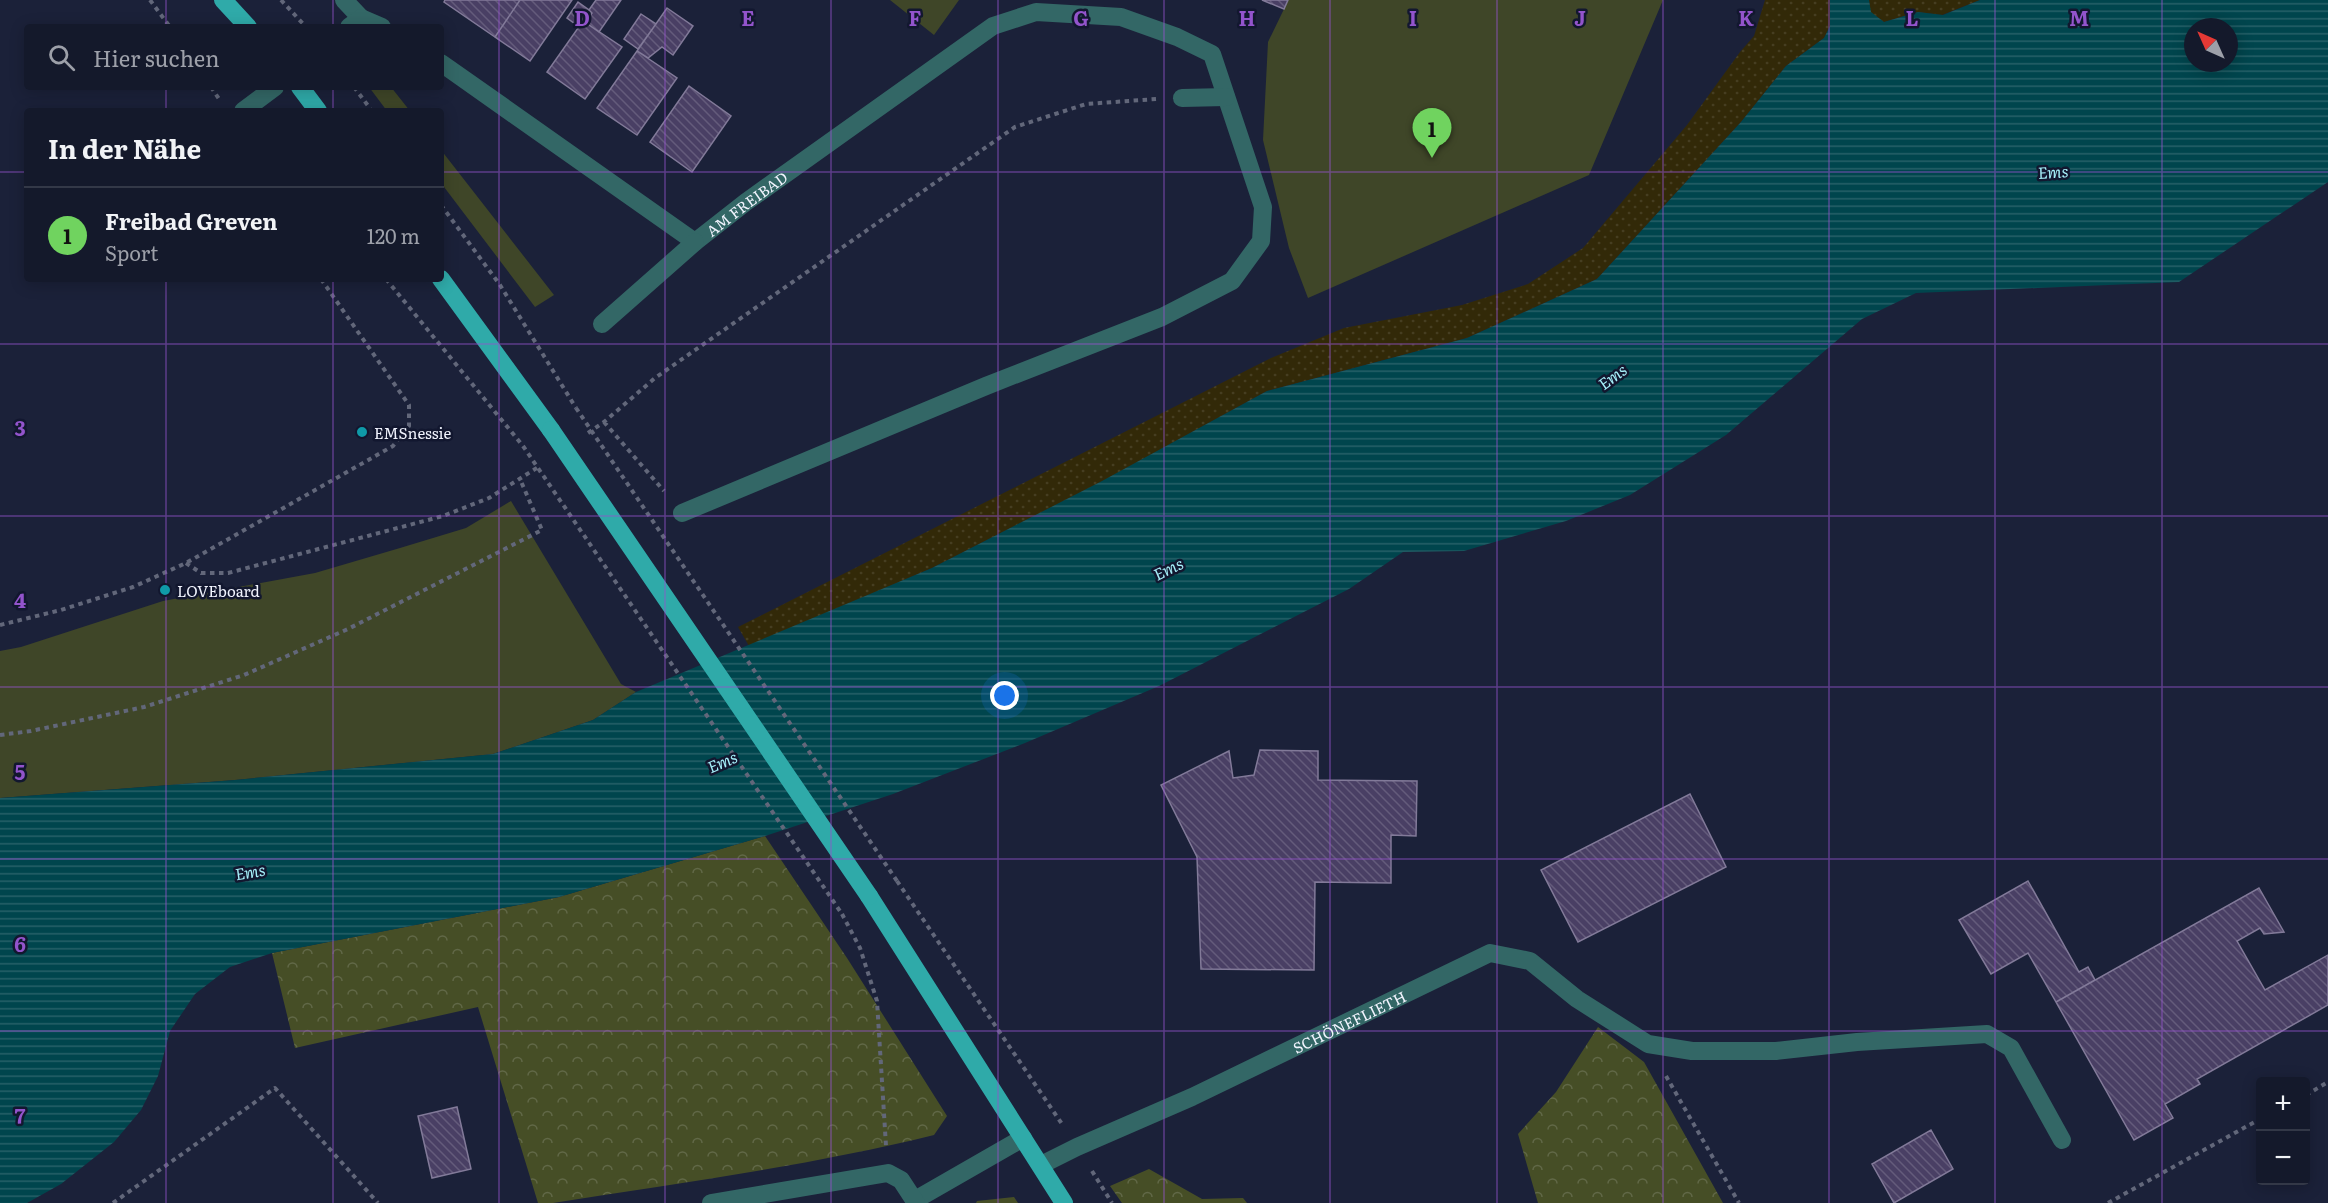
<!DOCTYPE html>
<html lang="de">
<meta charset="utf-8">
<style>
:root{--surface:#14192b;--page:#212637;--text:#f1f3f6;--muted:#9da0a9;--line:#333847;--accent:#70d35f}
body{margin:0;font-family:Literata,serif;background:var(--page);color:var(--text)}
.controls{position:absolute;right:18px;bottom:18px;display:grid;overflow:hidden;border-radius:6px;box-shadow:0 3px 15px #0003}
.controls button{width:54px;height:54px;display:grid;place-items:center;padding:0;border:0;border-bottom:2px solid var(--line);background:var(--surface);color:var(--text);font:30px sans-serif}
.compass{position:absolute;left:2184px;top:18px;width:54px;height:54px;border-radius:50%;background:var(--surface);box-shadow:0 3px 15px #0003;rotate:315deg}
.you{position:absolute;left:1005px;top:696px;width:21px;height:21px;margin:-15px;border:4px solid #fff;border-radius:50%;background:#1a73e8;box-shadow:0 0 0 9px #1a73e833}
.badge{display:grid;place-items:center;width:39px;height:39px;border-radius:50%;background:var(--accent);color:#111;font-size:20px;font-weight:700}
.pin{position:absolute;translate:-50% -50px;filter:drop-shadow(0 2px 3px #0008)}
.pin::after{content:'';position:absolute;top:32px;width:21px;height:18px;background:inherit;clip-path:polygon(0 0,100% 0,50% 100%)}
.list{margin:0;padding:0;list-style:none}
h2{display:flex;justify-content:space-between;align-items:center;height:78px;margin:0;padding:0 24px;font-size:26px}
h2 small{font-size:20px;font-weight:400;color:var(--muted)}
.list li{display:grid;grid-template-columns:39px 1fr auto;gap:18px;align-items:center;box-sizing:border-box;height:96px;padding:0 24px;border-top:2px solid var(--line)}
.list b{display:block;font-size:22px;white-space:nowrap}
.list p{margin:0;font-size:20px;white-space:nowrap;color:var(--muted)}
.list em{font-size:20px;font-style:normal;color:var(--muted)}
.icon{flex:none;width:33px;height:33px;fill:none;stroke:currentColor;stroke-width:2;stroke-linecap:round;stroke-linejoin:round}
.map{position:relative;flex:none;width:2328px;height:1203px;overflow:hidden}
.search{position:absolute;background:var(--surface);box-shadow:0 3px 15px #0003;left:24px;top:24px;width:420px;height:66px;display:flex;align-items:center;gap:15px;box-sizing:border-box;padding:0 21px;border-radius:6px;color:var(--muted);font-size:22px}
.panel{position:absolute;background:var(--surface);box-shadow:0 3px 15px #0003;left:24px;top:108px;width:420px;height:174px;border-radius:6px}
.map>svg:first-child{display:block}
.green{fill:#3f4628}
.forest{fill:url(#forest-crowns)}
.sand{fill:url(#sand-dots)}
.water{fill:url(#water-rules);fill-rule:evenodd}
.building{fill:url(#building-back-hatch);stroke:#827a99;stroke-width:1.5}
.lines{fill:none;stroke-linecap:round;stroke-linejoin:round}
.path{stroke:#62677a;stroke-width:4;stroke-dasharray:4.5 4.5;stroke-linecap:butt}
.minor{stroke:#336766;stroke-width:18}
.major{stroke:#2faaa9;stroke-width:18}
.path-bridge{stroke:#62677a;stroke-width:4;stroke-dasharray:4.5 4.5;stroke-linecap:butt}
.major-bridge{stroke:#2faaa9;stroke-width:18}
.grid{fill:none;stroke:#9354cc;stroke-width:1.5;stroke-opacity:0.55}
.culture-dot{fill:#0f9aa8;stroke:#12172f;stroke-width:2}
.labels{text-anchor:middle;dominant-baseline:central;stroke-width:5;stroke-linejoin:round;paint-order:stroke}
.street-label{font-size:15px;fill:#f1f4fe;stroke:#12172f}
.poi-label{font-size:15px;fill:#f1f4fe;stroke:#12172f;text-anchor:start}
.water-label{font-size:16px;font-style:italic;fill:#a6f0fa;stroke:#12172f}
.grid-label{font-size:20px;text-anchor:middle;font-weight:bold;fill:#9354cc;stroke:#12172f;stroke-width:5;stroke-linejoin:round;paint-order:stroke}
</style>
<div class="map">
<svg width="2328" height="1203" viewBox="0 0 2328 1203">
<defs>
<pattern id="forest-crowns" width="20" height="18" patternUnits="userSpaceOnUse" patternTransform="scale(1.5)"><rect width="20" height="18" fill="#464e26"/><path d="M2 6a3 3 0 1 1 6 0M12 15a3 3 0 1 1 6 0" fill="none" stroke="#616847"/></pattern>
<pattern id="sand-dots" width="8" height="8" patternUnits="userSpaceOnUse" patternTransform="scale(1.5)"><rect width="8" height="8" fill="#322908"/><path d="M2 2h.1M6 6h.1" fill="none" stroke="#463e21" stroke-width="1.8" stroke-linecap="round"/></pattern>
<pattern id="water-rules" width="6" height="5" patternUnits="userSpaceOnUse" patternTransform="scale(1.5)"><rect width="6" height="5" fill="#00454d"/><path d="M0 2.5h6" fill="none" stroke="#266068"/></pattern>
<pattern id="building-back-hatch" width="6" height="6" patternUnits="userSpaceOnUse" patternTransform="scale(1.5)"><rect width="6" height="6" fill="#493f64"/><path d="M-1 5l2 2M0 0l6 6M5-1l2 2" fill="none" stroke="#645b7b"/></pattern>
</defs>
<rect width="100%" height="100%" fill="#1b2139"/>
<path class="green" d="M890 0H959L934 35Z
M1263 0H1663L1589 175 1308 298 1289 248 1263 140 1268 42 1284 9Z
M369 87H391L410 111H387Z
M441 150 554 295 535 307 441 183Z
M511 501 621 684 636 692 593 720 493 754 235 780 0 798V651L21 647 163 601 315 573 400 548 466 528Z"/>
<path class="forest" d="M765 836 847 958 947 1116 934 1135C808 1166 680 1183 553 1203H538L478 1007 295 1048 272 953 559 897Z
M1598 1027 1644 1062 1723 1203H1538L1518 1134 1556 1092Z
M1149 1169 1202 1199 1243 1198 1247 1203H1122L1110 1186Z
M1014 1197 1018 1203H976L977 1201Z"/>
<path class="sand" d="M1765 0H1830V26L1824 38 1786 66 1741 122 1597 279 1467 338 1267 391 1103 481 932 568 749 646 738 627 1271 358 1344 328 1462 305 1528 284 1583 248 1687 125 1740 52 1754 36Z
M1869 0H1980L1942 15 1918 12 1884 22 1870 12Z"/>
<path class="water" d="M1830 0H1869L1871 12 1884 22 1918 12 1943 15 1980 0H2328V182L2179 282 1916 293 1862 319 1726 435 1630 495 1566 521 1464 551 1403 552 1349 589 1159 686 1025 743 893 794 765 836 559 897 272 953 230 967 195 994 170 1031 158 1076 141 1110 114 1142 61 1184 27 1203H0V798L235 780 493 754 593 720 636 692 932 568 1102 481 1267 391 1467 338 1597 279 1741 122 1786 66 1824 38 1830 26ZM2193 27H2229V63H2193Z"/>
<path class="building" d="M445 0H520L495 37 444 2Z
M520 0H572L530 61 495 37Z
M596 0H621L599 32 585 22 592 13 589 10Z
M1262 0H1288L1284 9Z
M578 2 589 10 578 26 567 18Z
M667 8 693 26 673 55 662 47 648 58 637 51Z
M641 14 656 24 638 49 624 39Z
M583 21 622 47 585 99 547 72Z
M637 51 677 78 637 135 597 108Z
M689 86 731 116 692 172 650 142Z
M1260 750 1318 751V780L1417 781 1416 836 1391 835V883L1315 882 1314 970 1201 969 1197 857 1161 785 1229 751 1233 778 1254 775Z
M1690 794 1726 867 1578 942 1541 870Z
M2028 881 2079 972 2088 967 2095 980 2056 1002 2028 953 1991 974 1959 920Z
M2259 888 2284 932 2264 934 2260 928 2237 941 2265 990 2328 955V1005L2197 1079 2200 1084 2165 1104 2173 1118 2134 1140 2056 1002Z
M457 1107 471 1169 432 1178 418 1116Z
M1931 1130 1953 1169 1894 1203 1872 1164Z"/>
<g class="lines">
<path class="path" d="M150 0 170 27
M281 0 306 27
M211 87 219 99
M354 87 372 111
M441 205 500 285 576 408
M386 279 523 446
M604 422 664 491
M588 433 604 422 655 378 1015 127 1086 104 1156 99
M186 563 201 573H228L443 516 489 498 540 466
M0 625 61 610 133 587 186 563 393 446 409 426V405L321 279
M0 735 31 731 144 707 244 675 348 629 542 530 520 479
M897 881 1062 1124
M842 914 860 948 877 1001 886 1146
M1666 1076 1739 1203
M2306 1095 2328 1082
M1092 1171 1112 1203
M113 1203 275 1088 378 1203
M2108 1203 2260 1119"/>
<g class="minor">
<path d="M344 0 361 18"/>
<path d="M349 27 361 18 382 27"/>
<path id="s1" d="M441 63 695 242 746 202 993 26 1036 12 1121 17 1177 37 1212 54 1263 207 1261 241 1232 281 1162 317 986 386 682 513"/>
<path d="M1182 98 1226 97"/>
<path d="M243 111 275 87"/>
<path d="M602 324 695 242"/>
<path id="s2" d="M1041 1165 1077 1147 1192 1097 1490 953 1530 961 1577 999 1648 1044 1692 1051H1776L1857 1042 1987 1034 2011 1048 2062 1140"/>
<path d="M915 1200 1023 1138"/>
<path d="M711 1203 888 1173 901 1180 916 1203"/>
</g>
<path class="major" d="M223 0 248 27
M300 87 318 111
M441 279 551 430
M869 896 1064 1203"/>
<path class="path-bridge" d="M576 408 897 881
M523 446 842 914"/>
<path class="major-bridge" d="M551 430 869 896"/>
</g>
<path class="grid" d="M166 0V27M333 0V27M499 0V1203M665 0V1203M831 0V1203M998 0V1203M1164 0V1203M1330 0V1203M1497 0V1203M1663 0V1203M1829 0V1203M1995 0V1203M2162 0V1203M166 87V111M333 87V111M0 172H27M441 172H2328M166 279V1203M333 279V1203M0 344H2328M0 516H2328M0 687H2328M0 859H2328M0 1031H2328"/>
<g class="culture-dot">
<circle cx="362" cy="432" r="6"/>
<circle cx="165" cy="590" r="6"/>
</g>
<g class="labels">
<g class="street-label">
<text stroke="none"><textPath href="#s1" startOffset="375">AM FREIBAD</textPath></text>
<text stroke="none"><textPath href="#s2" startOffset="340">SCHÖNEFLIETH</textPath></text>
</g>
<g class="poi-label">
<text x="374" y="432">EMSnessie</text>
<text x="177" y="590">LOVEboard</text>
</g>
<g class="water-label">
<text transform="translate(2053 171) rotate(-4)">Ems</text>
<text transform="translate(1612 376) rotate(-37)">Ems</text>
<text transform="translate(1168 568) rotate(-26)">Ems</text>
<text transform="translate(722 761) rotate(-23)">Ems</text>
<text transform="translate(250 871) rotate(-10)">Ems</text>
</g>
</g>
<g class="grid-label">
<text x="582" y="26">D</text>
<text x="748" y="26">E</text>
<text x="915" y="26">F</text>
<text x="1081" y="26">G</text>
<text x="1247" y="26">H</text>
<text x="1413" y="26">I</text>
<text x="1580" y="26">J</text>
<text x="1746" y="26">K</text>
<text x="1912" y="26">L</text>
<text x="2079" y="26">M</text>
<text x="20" y="436">3</text>
<text x="20" y="608">4</text>
<text x="20" y="780">5</text>
<text x="20" y="952">6</text>
<text x="20" y="1124">7</text>
</g>
</svg>
<div class="controls">
<button>+</button>
<button>−</button>
</div>
<svg class="compass" viewBox="-18 -18 36 36"><path d="M0-13l5 13h-10z" fill="#e53935"/><path d="M0 13l5-13h-10z" fill="#9da0a9"/></svg>
<div class="you"></div>
<div class="pin badge" style="left:1432px;top:158px">1</div>
<div class="search"><svg class="icon" aria-label="search" viewBox="0 0 24 24"><circle cx="10" cy="10" r="6"/><path d="M15 15l6 6"/></svg>Hier suchen</div>
<section class="panel">
<h2>In der Nähe<small></small></h2>
<ul class="list">
<li><span class="badge">1</span><div><b>Freibad Greven</b><p>Sport</p></div><em>120 m</em></li>
</ul>
</section>
</div>
